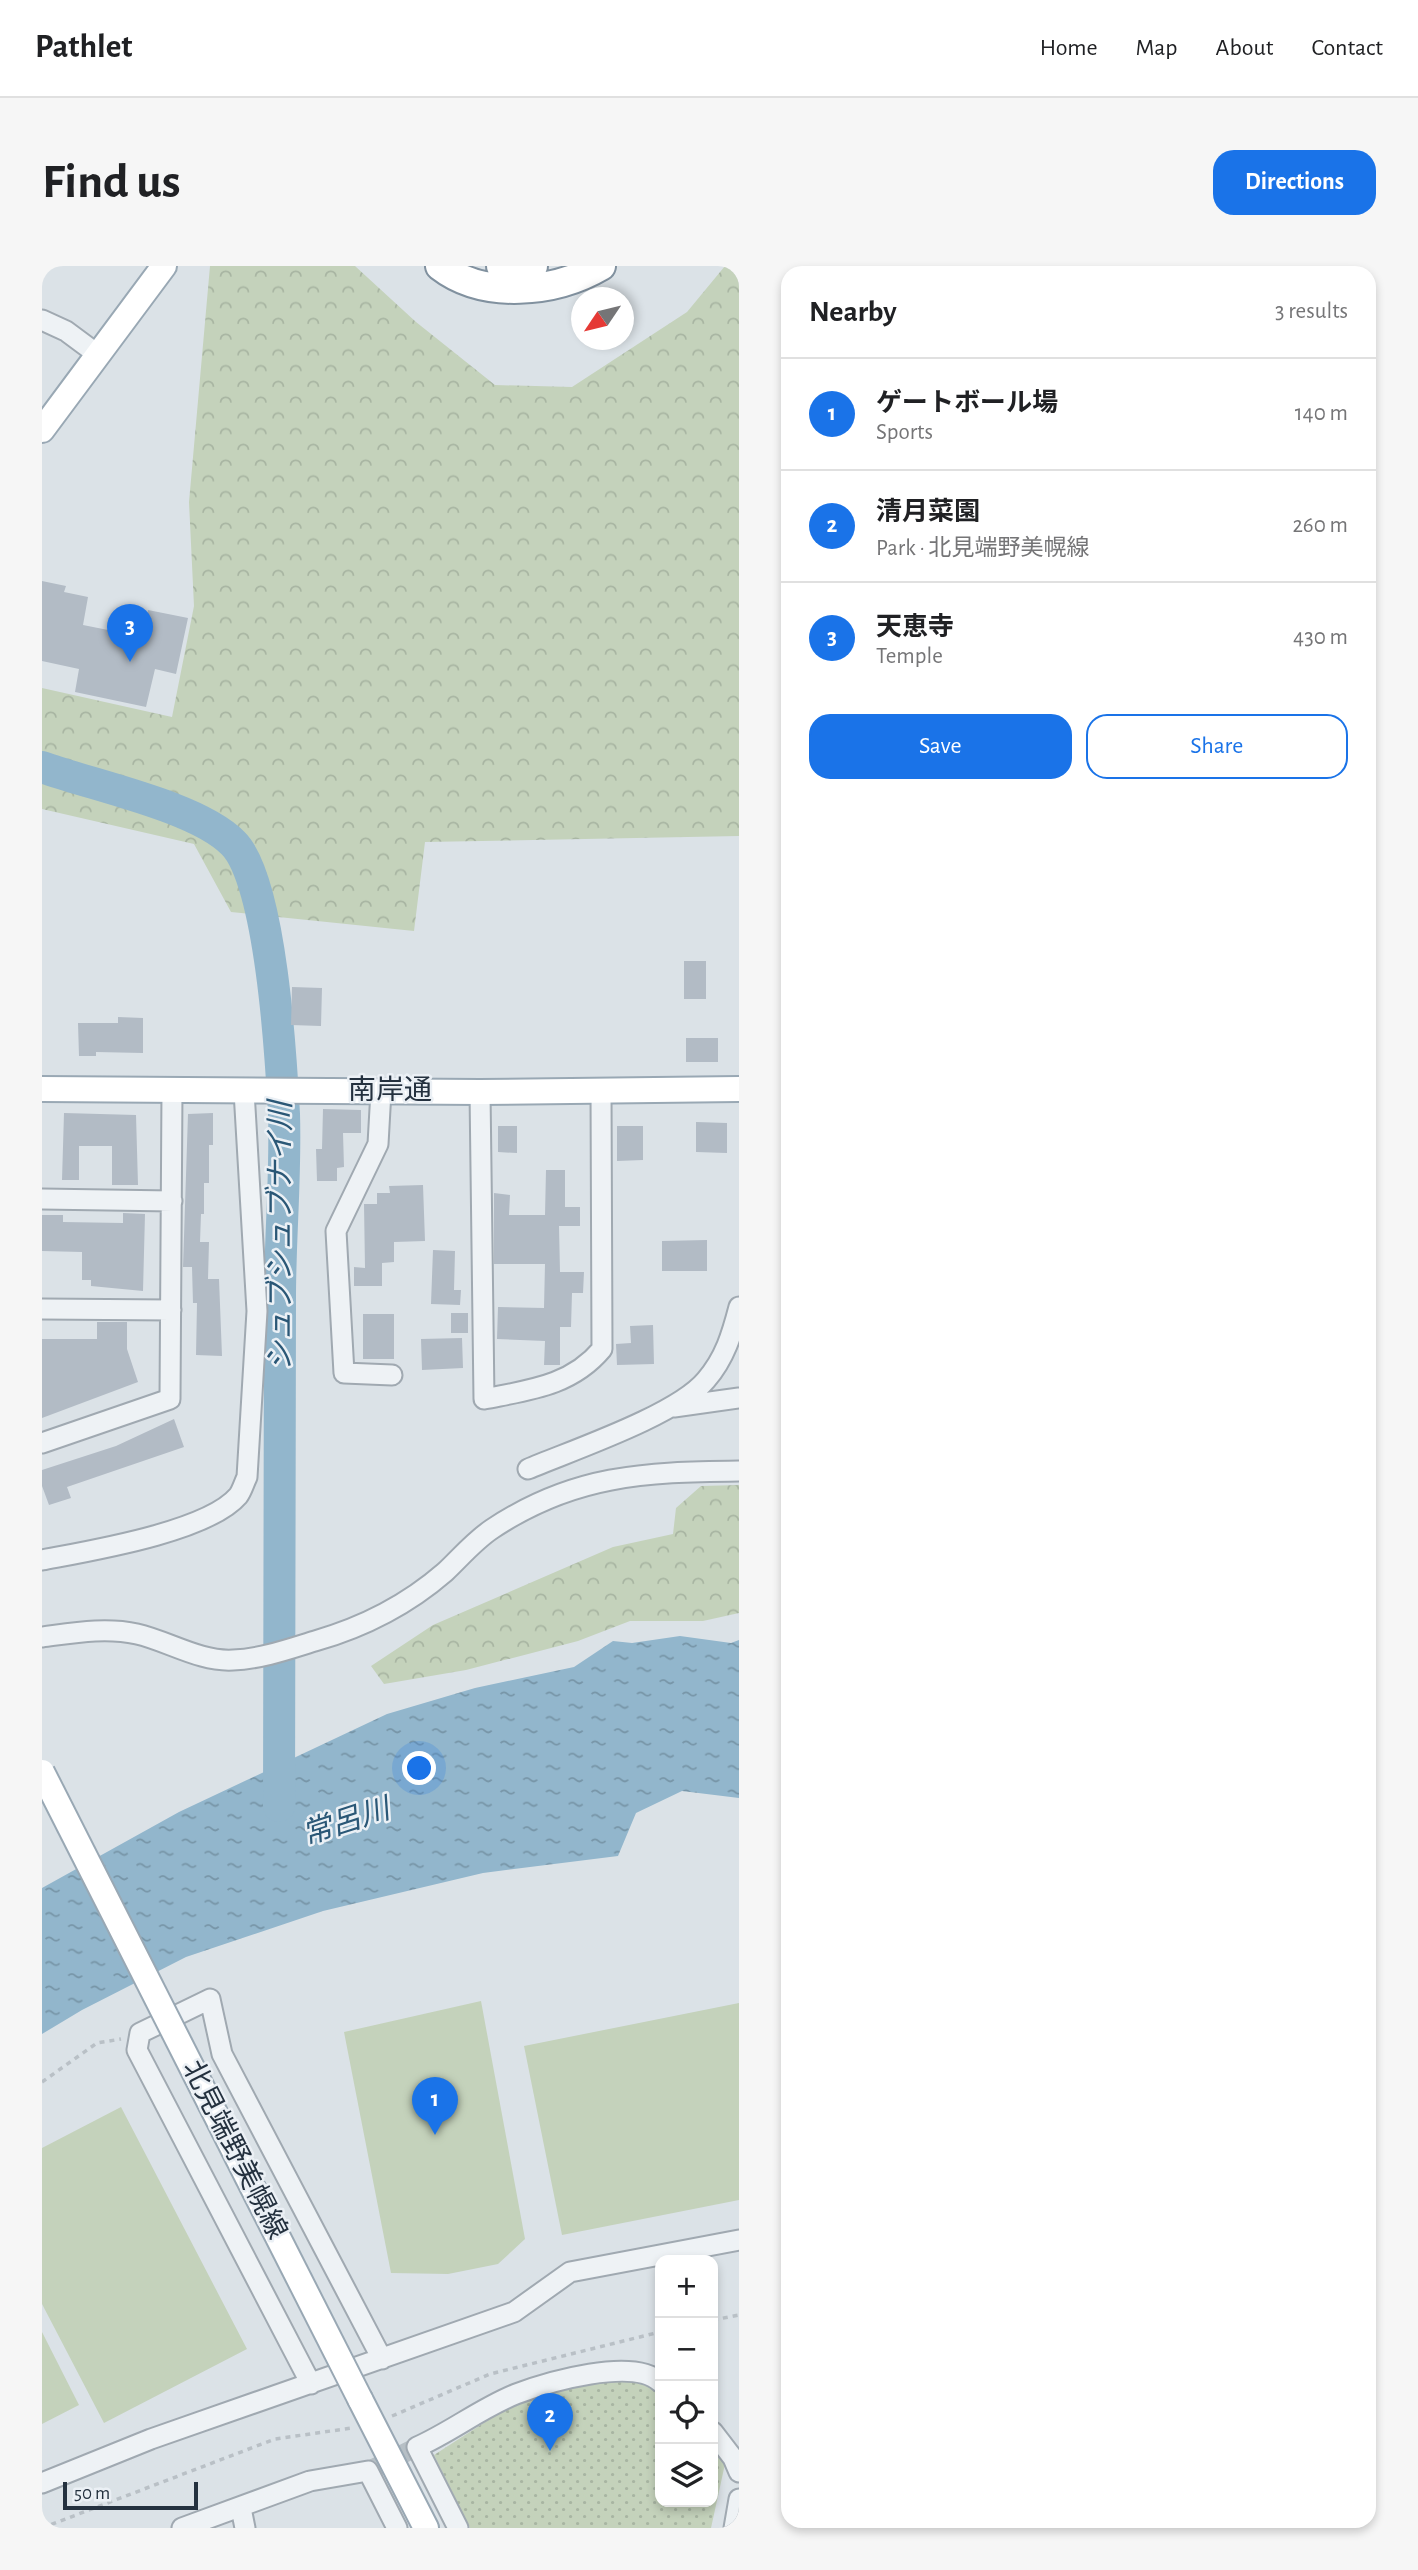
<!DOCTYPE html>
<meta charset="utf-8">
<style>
:root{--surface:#fff;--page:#f6f6f6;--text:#202124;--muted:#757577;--line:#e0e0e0;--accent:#1a73e8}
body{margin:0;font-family:"Alegreya Sans","Noto Sans JP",sans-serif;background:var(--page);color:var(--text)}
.controls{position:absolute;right:21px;bottom:21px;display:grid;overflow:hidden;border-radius:14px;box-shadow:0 4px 10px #0003}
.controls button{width:63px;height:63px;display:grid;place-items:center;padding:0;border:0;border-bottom:2px solid var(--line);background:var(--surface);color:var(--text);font:35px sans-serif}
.compass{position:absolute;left:529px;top:21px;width:63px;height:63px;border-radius:50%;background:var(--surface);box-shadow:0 4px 10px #0003;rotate:235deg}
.scale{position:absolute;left:21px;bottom:18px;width:135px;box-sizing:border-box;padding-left:7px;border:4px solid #24313f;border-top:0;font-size:19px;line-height:24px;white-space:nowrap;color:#24313f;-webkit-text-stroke:5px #ebf0f5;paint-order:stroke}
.you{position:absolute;left:378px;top:1503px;width:24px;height:24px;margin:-18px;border:5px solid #fff;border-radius:50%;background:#1a73e8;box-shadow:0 0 0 10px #1a73e833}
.badge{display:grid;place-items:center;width:46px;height:46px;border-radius:50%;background:var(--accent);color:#fff;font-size:23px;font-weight:700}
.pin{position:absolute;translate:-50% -58px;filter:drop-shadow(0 2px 4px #0008)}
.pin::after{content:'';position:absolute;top:37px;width:24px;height:21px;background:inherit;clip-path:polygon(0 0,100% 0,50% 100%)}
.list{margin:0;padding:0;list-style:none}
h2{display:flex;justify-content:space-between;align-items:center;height:91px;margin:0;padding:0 28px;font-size:30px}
h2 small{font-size:23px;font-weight:400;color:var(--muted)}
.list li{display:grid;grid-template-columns:46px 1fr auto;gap:21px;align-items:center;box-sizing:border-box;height:112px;padding:0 28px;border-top:2px solid var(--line)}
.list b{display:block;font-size:26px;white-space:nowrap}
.list p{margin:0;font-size:23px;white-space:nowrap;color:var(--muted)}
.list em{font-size:23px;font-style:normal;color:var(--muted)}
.actions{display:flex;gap:14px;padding:21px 28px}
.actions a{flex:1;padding:16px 0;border:2px solid var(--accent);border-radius:21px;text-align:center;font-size:24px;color:var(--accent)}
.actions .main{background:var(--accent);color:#fff}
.icon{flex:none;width:38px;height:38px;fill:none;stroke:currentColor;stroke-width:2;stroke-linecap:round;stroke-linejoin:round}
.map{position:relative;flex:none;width:697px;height:2262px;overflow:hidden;border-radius:21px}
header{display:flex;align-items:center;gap:42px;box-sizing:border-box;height:98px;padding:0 35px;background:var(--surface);border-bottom:2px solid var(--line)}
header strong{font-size:33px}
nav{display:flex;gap:38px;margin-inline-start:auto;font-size:24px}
.intro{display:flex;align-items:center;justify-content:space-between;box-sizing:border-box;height:168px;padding:0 42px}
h1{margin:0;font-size:49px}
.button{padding:18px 32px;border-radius:21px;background:var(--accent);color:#fff;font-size:24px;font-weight:700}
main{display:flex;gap:42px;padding:0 42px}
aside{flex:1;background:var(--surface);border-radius:21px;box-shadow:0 4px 10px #0003}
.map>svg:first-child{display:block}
.grass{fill:url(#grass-dots)}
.forest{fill:url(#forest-crowns)}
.park{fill:#c4d2bb}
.water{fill:url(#water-ripples)}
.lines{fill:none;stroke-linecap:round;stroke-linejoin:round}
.river{stroke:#92b6cc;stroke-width:32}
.building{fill:#b2bbc5}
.minor-tunnel{stroke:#b6bfc5;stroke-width:19;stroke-dasharray:19 10;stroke-linecap:butt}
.minor-casing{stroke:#a0a9b1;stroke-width:23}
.major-casing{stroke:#99a8b4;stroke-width:28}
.highway-casing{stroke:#81919f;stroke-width:32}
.path{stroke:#b9c0c6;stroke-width:3.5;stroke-dasharray:5 5;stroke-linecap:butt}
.minor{stroke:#eef2f5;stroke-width:19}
.major{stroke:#fff;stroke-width:24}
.highway{stroke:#fff;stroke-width:28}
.major-bridge-casing{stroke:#99a8b4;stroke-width:28;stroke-linecap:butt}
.major-bridge{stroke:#fff;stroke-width:24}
.labels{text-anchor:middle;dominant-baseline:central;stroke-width:5;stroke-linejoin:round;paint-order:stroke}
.street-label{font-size:28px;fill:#24313f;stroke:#ebf0f5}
.water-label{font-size:30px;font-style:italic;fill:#2a5776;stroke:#ebf0f5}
</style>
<header>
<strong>Pathlet</strong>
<nav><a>Home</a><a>Map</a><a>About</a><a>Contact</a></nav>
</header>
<div class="intro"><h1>Find us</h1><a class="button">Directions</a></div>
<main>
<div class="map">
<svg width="697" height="2262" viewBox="0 0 697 2262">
<defs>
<pattern id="grass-dots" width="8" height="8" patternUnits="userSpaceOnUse" patternTransform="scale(1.75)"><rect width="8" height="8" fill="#c4d2bb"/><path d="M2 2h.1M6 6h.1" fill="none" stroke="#a8b5a2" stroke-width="1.8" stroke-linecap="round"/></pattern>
<pattern id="forest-crowns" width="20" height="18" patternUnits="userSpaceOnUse" patternTransform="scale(1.75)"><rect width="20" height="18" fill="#c4d2bb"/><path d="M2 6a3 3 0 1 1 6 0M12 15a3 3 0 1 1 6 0" fill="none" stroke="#a8b5a2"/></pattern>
<pattern id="water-ripples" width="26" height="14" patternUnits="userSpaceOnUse" patternTransform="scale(1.75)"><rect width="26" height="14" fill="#92b6cc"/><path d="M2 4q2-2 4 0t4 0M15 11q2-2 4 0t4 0" fill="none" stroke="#7795a7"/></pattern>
</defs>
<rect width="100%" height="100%" fill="#dbe2e7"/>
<path class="grass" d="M576 2111 609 2119 618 2128V2236H671V2182L683 2198 669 2262H428L392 2189 474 2136Z"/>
<path class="forest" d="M168 0H313L374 56 453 119 530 121 645 46 683 0H697V570L383 576 372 665 189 646 152 578 0 543V422L130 451 152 340 147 236Z
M697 1219V1347L661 1355H588L536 1375 424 1404 342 1418 329 1400 391 1359 571 1281 631 1268 634 1242 659 1220Z"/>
<path class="park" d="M439 1735 483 1973 456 1998 406 2008 349 2007 302 1766Z
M697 1737V1934L520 1969 482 1780Z
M79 1841 205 2083 62 2157 0 2038V1882Z
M0 2066 37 2139 0 2158Z"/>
<path class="water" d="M638 1370 689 1377 697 1374V1532L640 1525 594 1547 576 1590 441 1607 281 1645 144 1691 40 1744 0 1768V1622L137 1546 345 1448 433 1422 532 1401 571 1375 590 1377Z"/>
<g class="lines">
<path class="river" d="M0 501C52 520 154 540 191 577 229 614 239 792 242 848 244 908 238 970 238 1031 238 1201 237 1371 237 1540"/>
</g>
<path class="building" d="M0 315 24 320 22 326 46 331 41 359 101 371 106 344 146 352 134 408 113 403 104 441 33 426 37 403 0 395Z
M642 695H664V733H642Z
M250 721 280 722 279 760 249 759Z
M76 751 101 752V787L54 786V790H37L36 757H76Z
M644 772H676V796H644Z
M281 843 319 844V867H301L302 901 295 902V915H275L274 883H280Z
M22 847 94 849 96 919H70V880H37V914H20Z
M171 847V879H167V917H162V948H159L158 976H167L166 1013H177L180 1090 154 1089 155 1037H151L150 1001H141L146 848Z
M654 856 685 857V887L654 886Z
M456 860H475V887L456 886Z
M575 860H601V894L575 895Z
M504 904H523V941H538V960H517L518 1006H542L541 1027H530L529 1061H518V1099H502L503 1075 455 1073 456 1041 502 1042 503 998H452V927L468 929 467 949H503Z
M381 919 383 975 352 976V996L340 997V1020H312V1001L323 1002 322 938H335V927H348L347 920Z
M81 947 103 948 101 1025 49 1020V1014H40V986L0 985V949H21V956L81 957Z
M665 974V1005H620V975Z
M391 984 413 985 412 1024H419L418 1039 389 1038Z
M409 1047H426V1067H409Z
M321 1048H352V1093H321Z
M55 1056H85V1083L96 1116 0 1152V1073H55Z
M611 1059 612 1098 575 1099 574 1078 589 1077 588 1060Z
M420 1072 421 1102 380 1104 379 1073Z
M132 1153 142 1181 25 1221 29 1232 7 1239 0 1220V1204L74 1180Z"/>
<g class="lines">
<path class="minor-tunnel" d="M326 2205 375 2181"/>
<defs>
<path id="minor" d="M0 54 24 65 55 88
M339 825 336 878 294 965 302 1107 350 1109
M438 826 442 1133C487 1124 529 1120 560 1083L559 823
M0 933 130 935
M0 1043 129 1044
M632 1141 697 1132
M0 1177 128 1133 130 824
M486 1203C531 1184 635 1149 664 1114 683 1092 690 1068 697 1041
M0 1294C47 1285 165 1266 196 1230 200 1225 202 1217 205 1211L215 1045 202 825
M0 1371C31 1367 63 1361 95 1368 126 1375 158 1396 191 1394 219 1393 247 1383 273 1375 322 1361 365 1339 403 1306 418 1292 432 1275 450 1263 531 1209 602 1206 697 1205
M269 2118 95 1784 98 1767 168 1733 180 1788 340 2093
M671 2166 691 2192 697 2206
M0 2217 109 2173 472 2046 528 2006 697 1974
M199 2242 203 2262
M140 2262 268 2215 326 2205 355 2262
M416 2262 375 2181C409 2166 439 2142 474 2128 506 2116 591 2091 618 2116
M692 2262 697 2233"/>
<path id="major" d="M0 164 122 0
M0 823 438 826 697 823
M318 2133 384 2262"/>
<path id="highway" d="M398 0C442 34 513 27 559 0
M459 0H491"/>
</defs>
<use href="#minor" class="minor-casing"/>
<use href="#major" class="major-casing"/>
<use href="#highway" class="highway-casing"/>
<path class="path" d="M0 1816 55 1777 79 1773
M671 2054 697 2049
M350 2150 448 2108 618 2066
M0 2262 233 2173 310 2162"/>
<use href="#minor" class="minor"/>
<use href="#major" class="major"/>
<use href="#highway" class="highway"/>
<defs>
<path id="major-bridge" d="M0 1506 318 2133"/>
</defs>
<use href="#major-bridge" class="major-bridge-casing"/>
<use href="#major-bridge" class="major-bridge"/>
</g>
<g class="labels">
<g class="street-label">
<text x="348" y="825">南岸通</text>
<text transform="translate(192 1884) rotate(63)">北見端野美幌線</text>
</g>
<g class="water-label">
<text transform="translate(239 970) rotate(-90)">シュブシュブナイ川</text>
<text transform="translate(304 1556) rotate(-18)">常呂川</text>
</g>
</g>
</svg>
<div class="controls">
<button>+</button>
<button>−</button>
<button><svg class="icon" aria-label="locate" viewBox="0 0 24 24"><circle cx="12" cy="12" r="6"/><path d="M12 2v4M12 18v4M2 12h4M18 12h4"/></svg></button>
<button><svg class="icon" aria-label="layers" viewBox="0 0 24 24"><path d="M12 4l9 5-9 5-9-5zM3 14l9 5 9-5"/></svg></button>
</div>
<svg class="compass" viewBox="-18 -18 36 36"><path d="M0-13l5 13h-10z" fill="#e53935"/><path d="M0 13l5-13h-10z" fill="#757577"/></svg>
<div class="scale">50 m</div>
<div class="you"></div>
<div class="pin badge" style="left:393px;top:1869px">1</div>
<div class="pin badge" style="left:508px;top:2185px">2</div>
<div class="pin badge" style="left:88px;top:396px">3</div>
</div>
<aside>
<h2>Nearby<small>3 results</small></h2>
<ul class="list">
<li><span class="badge">1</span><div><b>ゲートボール場</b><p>Sports</p></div><em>140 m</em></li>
<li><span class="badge">2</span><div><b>清月菜園</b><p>Park · 北見端野美幌線</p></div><em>260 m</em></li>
<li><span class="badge">3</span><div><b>天恵寺</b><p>Temple</p></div><em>430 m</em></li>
</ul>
<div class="actions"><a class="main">Save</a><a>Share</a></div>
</aside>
</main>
